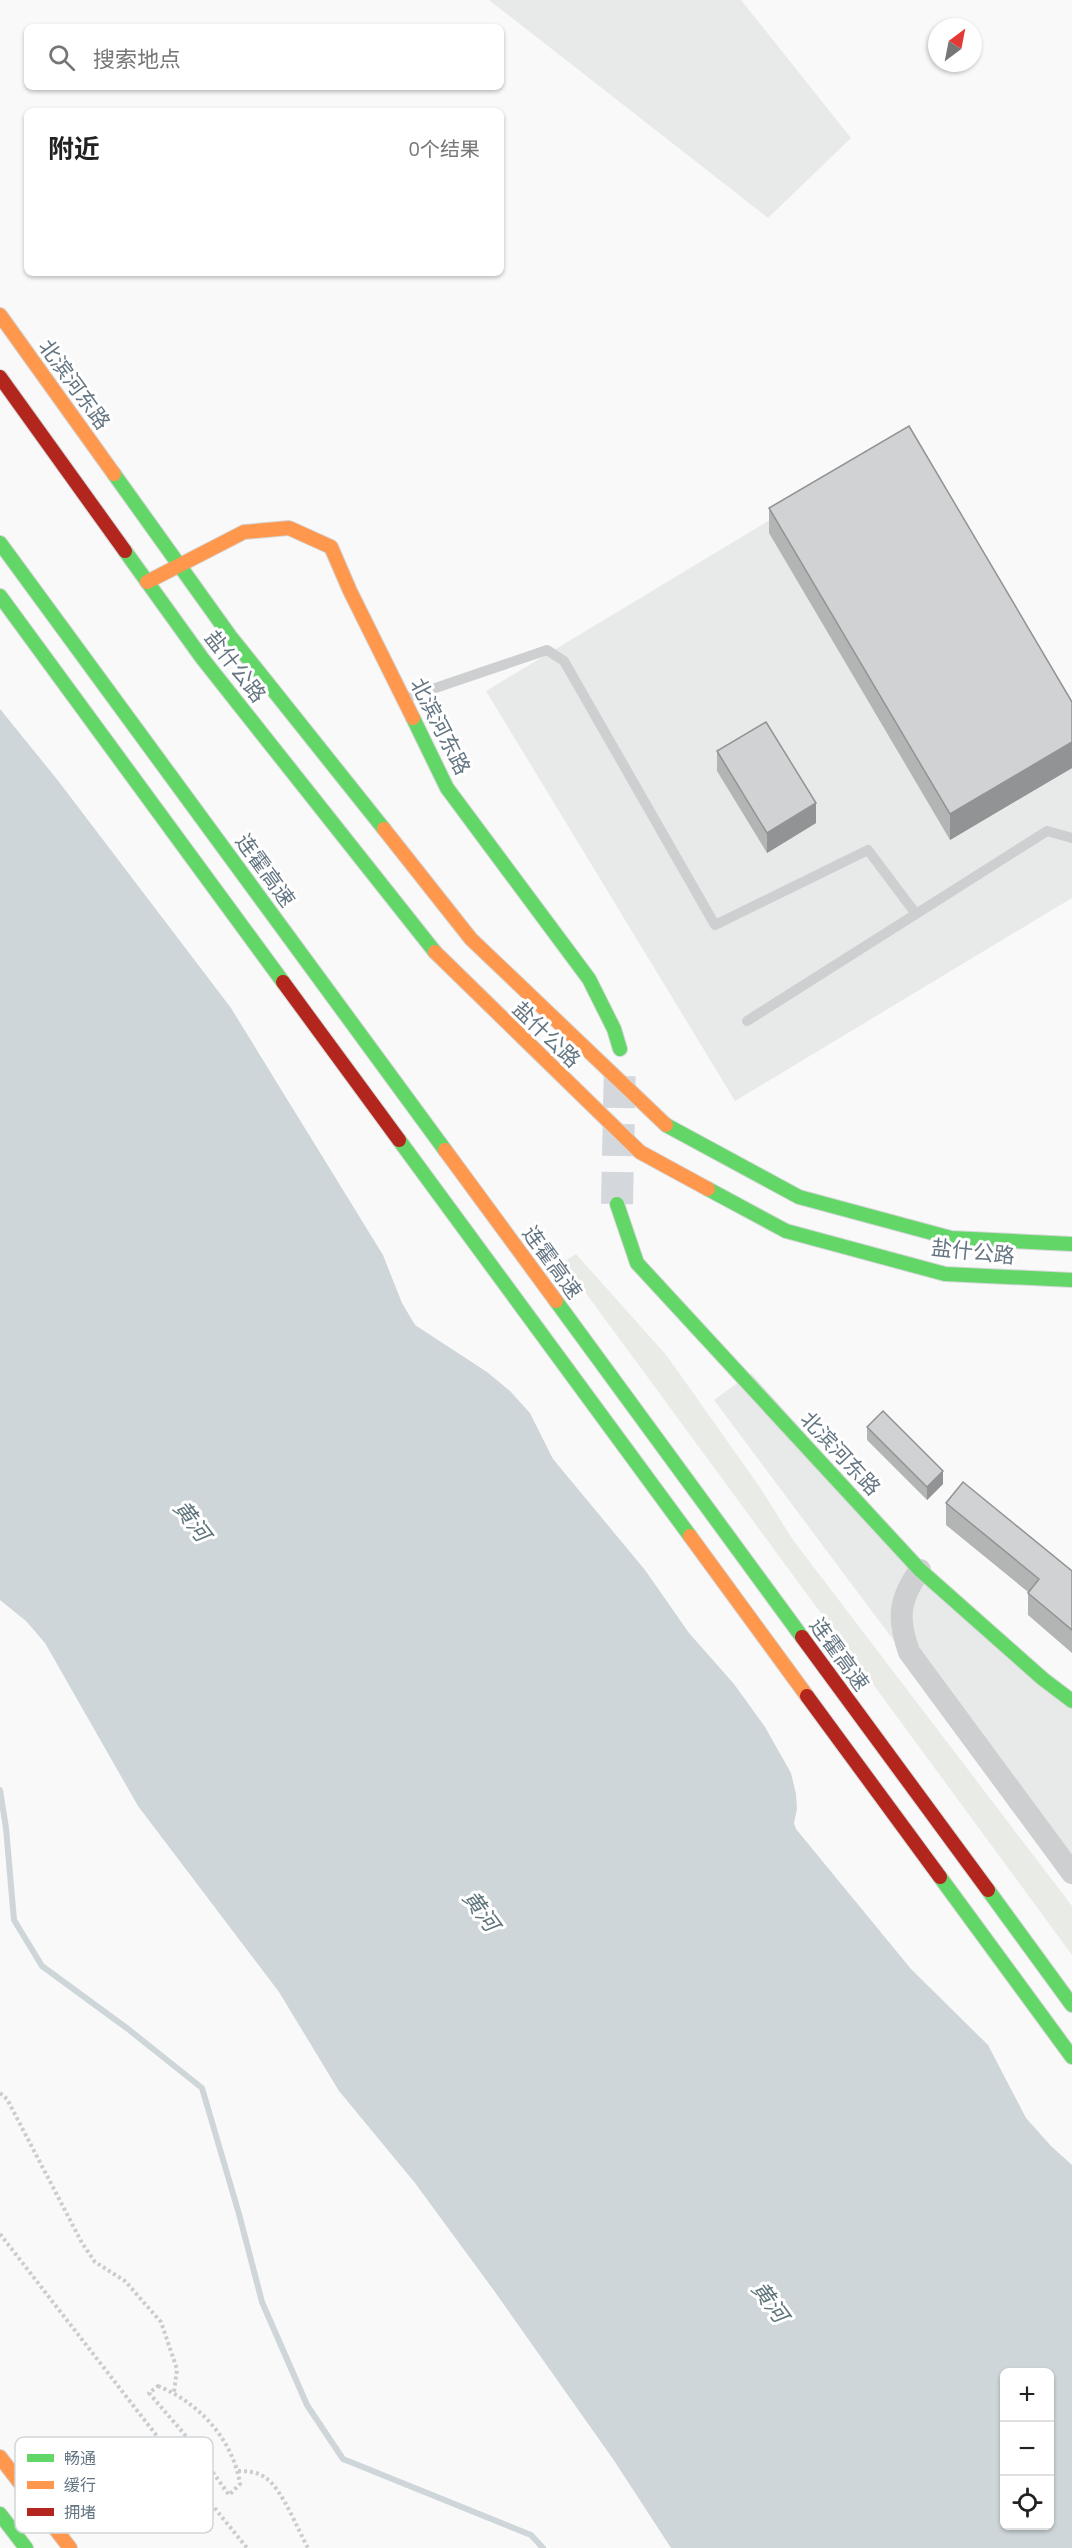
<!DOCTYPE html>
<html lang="zh">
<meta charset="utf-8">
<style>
:root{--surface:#fff;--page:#f6f6f6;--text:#222;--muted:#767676;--line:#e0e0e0}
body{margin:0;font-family:"Open Sans","Noto Sans SC",sans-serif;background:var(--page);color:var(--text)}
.controls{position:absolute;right:18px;bottom:18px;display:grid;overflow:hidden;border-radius:9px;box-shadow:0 2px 4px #0004}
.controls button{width:54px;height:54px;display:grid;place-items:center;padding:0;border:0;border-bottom:2px solid var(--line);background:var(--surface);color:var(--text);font:30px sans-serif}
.compass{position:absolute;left:928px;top:18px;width:54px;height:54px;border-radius:50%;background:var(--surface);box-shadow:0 2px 4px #0004;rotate:32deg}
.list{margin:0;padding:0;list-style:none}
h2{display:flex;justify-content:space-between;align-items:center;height:78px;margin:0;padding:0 24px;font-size:26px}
h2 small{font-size:20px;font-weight:400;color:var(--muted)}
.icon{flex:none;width:33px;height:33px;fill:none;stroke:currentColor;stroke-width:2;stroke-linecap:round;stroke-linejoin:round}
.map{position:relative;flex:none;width:1072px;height:2548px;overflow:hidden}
.search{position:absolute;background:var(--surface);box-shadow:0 2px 4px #0004;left:24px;top:24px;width:480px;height:66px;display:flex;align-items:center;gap:15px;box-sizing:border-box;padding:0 21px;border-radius:9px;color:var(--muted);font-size:22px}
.panel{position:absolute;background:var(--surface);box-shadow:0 2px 4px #0004;left:24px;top:108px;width:480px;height:168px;border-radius:9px}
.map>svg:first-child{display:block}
.built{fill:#e8e9e9}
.green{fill:#e8ebe6}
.water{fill:#ced6d9;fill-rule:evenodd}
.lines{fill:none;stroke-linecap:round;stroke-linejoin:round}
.stream{stroke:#ced6d9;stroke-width:6}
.secondary-tunnel{stroke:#d4d8dc;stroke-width:32;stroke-dasharray:32 16;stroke-linecap:butt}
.fast-casing{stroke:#d5d6d7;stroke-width:16}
.slow-casing{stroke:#d5d6d7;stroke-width:16}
.jam-casing{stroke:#d5d6d7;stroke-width:16}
.path{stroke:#cbcccd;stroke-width:4;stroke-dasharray:3 3;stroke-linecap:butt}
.lane{stroke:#cecfd0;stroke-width:10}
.street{stroke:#cecfd0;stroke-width:22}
.fast{stroke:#63d668;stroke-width:14}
.slow{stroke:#ff974d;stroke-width:14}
.jam{stroke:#b3261e;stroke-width:14}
.wall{fill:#b3b5b5}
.shaded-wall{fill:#929394}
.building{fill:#d0d2d3;stroke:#929394;stroke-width:1.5}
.labels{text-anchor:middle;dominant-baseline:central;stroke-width:6;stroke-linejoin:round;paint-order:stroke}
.street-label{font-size:21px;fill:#657683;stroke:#fff}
.water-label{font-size:22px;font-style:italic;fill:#60757c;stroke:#fff}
.key{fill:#fff;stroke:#d1d6da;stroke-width:1.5}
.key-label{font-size:16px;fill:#657683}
</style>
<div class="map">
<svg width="1072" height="2548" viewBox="0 0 1072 2548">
<rect width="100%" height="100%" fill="#f9f9f9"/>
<path class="built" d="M489 0H741L851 138 768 218Z
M906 438 1072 712V898L735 1101 486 691Z
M751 1373 960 1607 1072 1701V1879L714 1400Z"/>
<path class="green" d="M576 1254 667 1356 759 1486 793 1540 1072 1906V1955L563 1262Z"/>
<path class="water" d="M0 709 56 778 231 1008 383 1255 402 1303 415 1325 487 1372 510 1391 530 1413 553 1459 645 1570 689 1633 734 1684 765 1727 791 1773 796 1794 797 1809 794 1823 796 1829 911 1969 988 2045 1026 2118 1051 2146 1072 2165V2548H671L613 2459 495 2292 415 2183 339 2091 279 1992 138 1806 45 1643 26 1621 0 1600ZM1004 2372H1050V2526H1004Z"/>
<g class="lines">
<path class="stream" d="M0 1790 6 1828 14 1920 42 1966 128 2029 202 2088 239 2214 262 2302 307 2405 343 2459 531 2535 543 2548"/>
<path class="secondary-tunnel" d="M617 1204 620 1062"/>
<defs>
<path id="fast" d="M114 474 230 636 384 829
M0 543 445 1150
M125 551 202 658 435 952
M0 596 283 982
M413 718 447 788 589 979 614 1029 620 1049
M666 1125 799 1197 951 1238 1072 1244
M399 1140 690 1536
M708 1189 786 1231 945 1274 1072 1280
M617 1204 637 1263 920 1570 1043 1679 1072 1701
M556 1301 802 1637
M940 1877 1072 2057
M988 1890 1072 2005
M0 2514 26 2548"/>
<path id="slow" d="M0 315 114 474
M147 582 244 532 289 528 331 547 350 591 413 718
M384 829 471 939 666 1125
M435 952 640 1152 708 1189
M445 1150 556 1301
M690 1536 807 1696
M0 2457 70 2548"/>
<path id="jam" d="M0 377 125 551
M283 982 399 1140
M802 1637 988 1890
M807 1696 940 1877"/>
</defs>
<use href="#fast" class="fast-casing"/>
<use href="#slow" class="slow-casing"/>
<use href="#jam" class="jam-casing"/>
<path class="path" d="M0 2093 7 2099 82 2243 95 2262 125 2281 161 2322 177 2369 174 2392
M0 2234 174 2458 247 2548
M158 2386C198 2402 233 2439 240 2484L229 2495 192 2443 149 2393Z
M238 2471C248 2471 258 2472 266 2478 282 2489 298 2530 308 2548
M108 2511 192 2443"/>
<path class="lane" d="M406 698 547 650 564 661 715 925 868 850 916 914
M747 1021 1047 831 1072 838"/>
<path class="street" d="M920 1570C899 1599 897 1618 909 1652L1072 1873"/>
<use href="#fast" class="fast"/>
<use href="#slow" class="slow"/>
<use href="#jam" class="jam"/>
</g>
<path class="wall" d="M769 508 1072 702V768L950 840 769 533Z
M717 751 816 823 767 853 717 771Z
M867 1427 943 1484 927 1500 867 1440Z
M946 1503 1072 1571V1653L1028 1615V1592L946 1525Z"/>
<path class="shaded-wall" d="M1072 742V768L950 840V814Z
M816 803V823L767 853V833Z
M943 1471V1484L927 1500V1487Z"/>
<path class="building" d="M909 426 1072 702V742L950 814 769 508Z
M766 722 816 803 767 833 717 751Z
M883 1411 943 1471 927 1487 867 1427Z
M963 1482 1072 1571V1630L1028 1593 1039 1579 946 1503Z"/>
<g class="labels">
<g class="street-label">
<text transform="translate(75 384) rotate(54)">北滨河东路</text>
<text transform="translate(236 666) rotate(52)">盐什公路</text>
<text transform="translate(441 726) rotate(63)">北滨河东路</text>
<text transform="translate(266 870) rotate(54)">连霍高速</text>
<text transform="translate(547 1034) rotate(44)">盐什公路</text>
<text transform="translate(973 1251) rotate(6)">盐什公路</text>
<text transform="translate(553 1262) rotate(54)">连霍高速</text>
<text transform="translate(841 1453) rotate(47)">北滨河东路</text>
<text transform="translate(840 1654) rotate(54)">连霍高速</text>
</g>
<g class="water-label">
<text transform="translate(193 1520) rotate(53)">黄河</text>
<text transform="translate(482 1910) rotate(54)">黄河</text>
<text transform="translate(771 2301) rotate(54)">黄河</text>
</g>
</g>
<rect x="15" y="2437" width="198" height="96" rx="9" class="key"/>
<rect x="27" y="2454" width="27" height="8" fill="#63d668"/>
<rect x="27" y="2481" width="27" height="8" fill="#ff974d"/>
<rect x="27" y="2508" width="27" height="8" fill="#b3261e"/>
<g class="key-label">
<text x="64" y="2464">畅通</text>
<text x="64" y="2491">缓行</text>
<text x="64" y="2518">拥堵</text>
</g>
</svg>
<div class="controls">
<button>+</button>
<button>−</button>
<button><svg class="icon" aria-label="locate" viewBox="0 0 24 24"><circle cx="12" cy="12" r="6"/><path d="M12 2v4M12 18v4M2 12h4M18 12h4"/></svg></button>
</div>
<svg class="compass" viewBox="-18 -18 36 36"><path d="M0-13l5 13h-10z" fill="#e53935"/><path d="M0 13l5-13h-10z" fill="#767676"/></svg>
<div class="search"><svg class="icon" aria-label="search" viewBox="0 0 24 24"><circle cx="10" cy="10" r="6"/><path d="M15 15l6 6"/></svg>搜索地点</div>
<section class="panel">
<h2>附近<small>0个结果</small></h2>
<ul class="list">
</ul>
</section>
</div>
